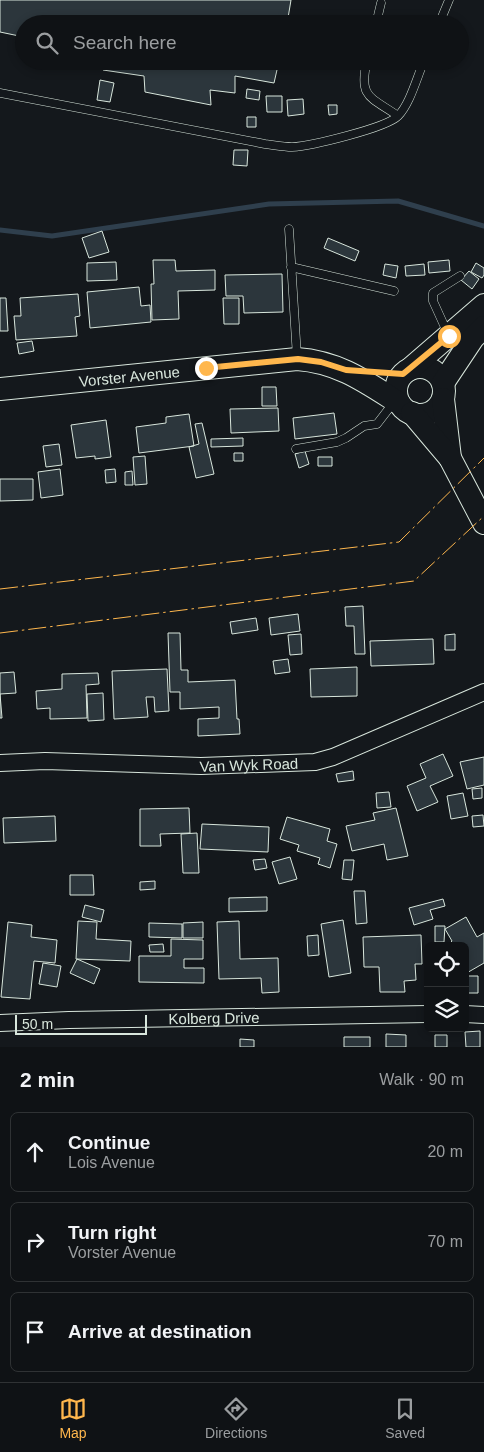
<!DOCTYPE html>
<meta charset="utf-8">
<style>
:root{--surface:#0f1215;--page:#1d2022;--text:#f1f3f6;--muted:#9b9ea0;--line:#2f3234;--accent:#ffb74d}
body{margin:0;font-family:Helvetica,sans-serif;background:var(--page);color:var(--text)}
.controls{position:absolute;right:15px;bottom:15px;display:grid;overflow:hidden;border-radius:8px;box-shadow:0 2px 8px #0003}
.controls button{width:45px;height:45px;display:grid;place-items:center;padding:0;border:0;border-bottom:1px solid var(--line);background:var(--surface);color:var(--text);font:25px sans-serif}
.scale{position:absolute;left:15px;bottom:12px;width:132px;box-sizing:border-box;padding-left:5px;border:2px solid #d8e6dc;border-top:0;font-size:14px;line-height:18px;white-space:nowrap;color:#d8e6dc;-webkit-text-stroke:4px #14181c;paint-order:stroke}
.stop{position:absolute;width:15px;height:15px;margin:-11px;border:4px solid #ffb74d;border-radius:50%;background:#fff}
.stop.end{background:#ffb74d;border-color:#fff;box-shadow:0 1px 5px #0008}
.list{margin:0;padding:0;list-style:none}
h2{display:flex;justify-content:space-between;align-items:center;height:65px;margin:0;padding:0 20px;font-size:21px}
h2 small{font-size:16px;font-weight:400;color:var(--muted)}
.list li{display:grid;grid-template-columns:32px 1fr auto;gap:15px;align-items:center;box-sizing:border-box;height:80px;margin:0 10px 10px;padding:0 10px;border:1px solid var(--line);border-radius:8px}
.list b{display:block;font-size:19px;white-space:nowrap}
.list p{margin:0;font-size:16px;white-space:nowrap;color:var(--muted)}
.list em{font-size:16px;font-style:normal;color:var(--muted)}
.icon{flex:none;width:28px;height:28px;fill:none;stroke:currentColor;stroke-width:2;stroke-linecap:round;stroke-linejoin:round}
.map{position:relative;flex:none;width:484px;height:1047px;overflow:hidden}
.search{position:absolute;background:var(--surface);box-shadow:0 2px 8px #0003;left:15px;right:15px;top:15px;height:55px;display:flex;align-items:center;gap:12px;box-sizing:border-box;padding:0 18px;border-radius:28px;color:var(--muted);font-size:19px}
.sheet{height:335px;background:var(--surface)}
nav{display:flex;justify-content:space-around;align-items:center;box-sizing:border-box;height:70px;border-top:1px solid var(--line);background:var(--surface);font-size:14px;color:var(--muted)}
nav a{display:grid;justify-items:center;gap:2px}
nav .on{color:var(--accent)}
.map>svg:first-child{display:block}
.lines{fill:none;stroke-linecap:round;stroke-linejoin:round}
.stream{stroke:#2f3f4d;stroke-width:5}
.building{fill:#2c363c;stroke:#d8e6dc}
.lane-casing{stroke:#d8e6dc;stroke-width:9}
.street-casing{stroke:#d8e6dc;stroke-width:18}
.secondary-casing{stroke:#d8e6dc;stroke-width:24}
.lane{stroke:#14181c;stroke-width:8}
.street{stroke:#14181c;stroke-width:16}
.secondary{stroke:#14181c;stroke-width:22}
.power{stroke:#ffb74d;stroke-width:1;stroke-dasharray:18 4 2.5 4;stroke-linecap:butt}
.route{stroke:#ffb74d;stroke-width:6}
.labels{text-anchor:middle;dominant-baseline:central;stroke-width:4;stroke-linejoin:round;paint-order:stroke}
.street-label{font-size:15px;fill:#d8e6dc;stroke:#14181c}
</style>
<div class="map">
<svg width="484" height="1047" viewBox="0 0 484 1047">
<rect width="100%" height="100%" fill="#14181c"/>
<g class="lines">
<path class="stream" d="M0 230 52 236 269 204 398 201 484 226"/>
</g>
<path class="building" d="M0 0H291L287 24H24V37L0 32Z
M103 61H279L274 83 235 76V93L210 90 211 105 145 92 144 76 103 70Z
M100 80 114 83 110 102 97 100Z
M247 89 260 91 259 100 246 98Z
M266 96H282V112H267Z
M303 99 304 114 288 116 287 100Z
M328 105H337V114L329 115Z
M247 117H256V127H247Z
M234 150H248L247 166 233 165Z
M102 231 109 252 89 258 82 238Z
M328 238 359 251 355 261 324 248Z
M153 260H175L176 271 215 270V290L178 291 179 319 152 320 151 284H154Z
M449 260 450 271 429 273 428 262Z
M116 262 117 280 87 281V263Z
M476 263 484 268V275L482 278 471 272Z
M385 264 398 266 396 278 383 275Z
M424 264 425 275 406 276 405 266Z
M469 271 479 279 472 289 461 280Z
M282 274 283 312 244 313 243 296H226L225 275Z
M139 287 141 306 150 305 151 322 90 328 87 292Z
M78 294 80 316 75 317 77 336 16 340 14 316H21L20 298Z
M0 298H6L8 331H0Z
M223 298H239V324H224Z
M32 341 34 351 19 354 17 343Z
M262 387H276L277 406H262Z
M278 408 279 431 231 433 230 409Z
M334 413 337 434 295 439 293 418Z
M189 414 194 446 139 453 136 427 166 423V417Z
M106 420 111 457 95 459V456L76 458 71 425Z
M202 423 214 474 196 478 189 447 199 444 195 424Z
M243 438V446L211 447V439Z
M59 444 62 465 46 467 43 446Z
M305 451 309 464 299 468 295 454Z
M234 453H243V461H234Z
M145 456 147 484 135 485 133 457Z
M318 457H332V466H318Z
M60 469 63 495 41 498 38 472Z
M115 469 116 482 106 483 105 470Z
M132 471 133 485H125V472Z
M0 479H33V500L0 501Z
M363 606 365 654H355L354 626H346L345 607Z
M298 614 300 631 271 635 269 618Z
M256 618 258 630 232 634 230 622Z
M168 633H180L181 670H188V682L235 680 237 719H239L240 734 198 736V719L219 718V707L180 709V692H170Z
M301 634 302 654 290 655 288 635Z
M455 634V650H445V635Z
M433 639 434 664 371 666 370 641Z
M288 659 290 672 275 674 273 661Z
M357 667V696L311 697 310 669Z
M167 669 169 711 155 712 154 697H146L148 717 114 719 112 671Z
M14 672 16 693 0 694 2 718H0V673Z
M98 673 99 684 86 685 87 718 50 719V708L37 709 36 691 62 689V674Z
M103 693 104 720 88 721 87 694Z
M443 754 453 776 430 786 438 802 417 811 407 786 426 778 420 764Z
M484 757V785L467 789 460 762Z
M353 771 354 780 338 782 336 774Z
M482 788V798L473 799 472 789Z
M389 792 391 807 377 808 376 793Z
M463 793 468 816 451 819 447 796Z
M189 808 190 833 160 834 161 846H140V809Z
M396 808 408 856 387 860 384 844 352 851 346 826 375 820 373 813Z
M483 815 484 826 473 827 472 816Z
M55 816 56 841 4 843 3 818Z
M287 817 330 829 327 841 337 844 330 868 318 864 320 858 297 851 299 845 280 839Z
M202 824 269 827 268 852 200 849Z
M197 833 199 873H183L181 834Z
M290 857 297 879 279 884 272 862Z
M265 859 267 868 255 870 253 860Z
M344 860H354L352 880 342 879Z
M70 875H93L94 895H70Z
M155 881V889L140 890V882Z
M354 891H365L367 923 356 924Z
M267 897V911L229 912V898Z
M443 899 445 906 430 910 433 919 414 925 409 908Z
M85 905 104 910 101 922 82 917Z
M466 917 477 937 484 933V963L465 974V946H447L452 941 445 929Z
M343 920 351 973 329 977 321 924Z
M78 921 97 922 96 939 131 941 130 961 76 959Z
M239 921 240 959 278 958 279 992 262 993 261 978 219 979 217 922Z
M8 922 32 925 31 937 57 940 55 963 34 961 30 999 1 997Z
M203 922V938H183V923Z
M149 923 182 924V938L149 937Z
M435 926H445L444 942H435Z
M318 935 319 955 308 956 307 936Z
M421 935 422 964H415L416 980 404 981 405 992H380L379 967H364L363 937Z
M171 939 203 940V959H184V968H204V983L139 982V956H171Z
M163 944 164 952H150L149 945Z
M77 959 100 969 94 984 70 973Z
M43 963 61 966 57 987 39 984Z
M465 976H478V993H465Z
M480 1031V1047H466L465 1032Z
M386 1034 406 1035V1047H386Z
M435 1035H447V1047H435Z
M344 1037H370V1047H344Z
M240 1039 254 1040V1047H240Z"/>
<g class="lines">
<defs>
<path id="lane" d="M376 24 381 3
M439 24 449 0
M367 61C358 98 371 97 398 116
M0 93 265 144C274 145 283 147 292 147 311 146 386 128 398 116 410 104 417 77 424 61
M289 229 297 357
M291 267 394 291
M448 334 433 301V293L460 276
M296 449 337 442 346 438 364 426 377 424 394 402"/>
<g id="street">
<path id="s1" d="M0 763 45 761 201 766 315 762 333 757 484 692"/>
<path d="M465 1014 484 1015"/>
<path id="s2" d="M0 1023 69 1020 428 1014"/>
</g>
<g id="secondary">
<circle cx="420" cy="391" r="24"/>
<path d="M410 369 484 305"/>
<path d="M443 383 473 338 484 327"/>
<path id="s3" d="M0 389 297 359C339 362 366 382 399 403"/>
<path d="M443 399 450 458"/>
<path d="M412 413 450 458 484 523"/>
</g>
</defs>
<use href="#lane" class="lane-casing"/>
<use href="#street" class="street-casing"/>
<use href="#secondary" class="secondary-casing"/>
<use href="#lane" class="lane"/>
<use href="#street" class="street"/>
<use href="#secondary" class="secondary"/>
<path class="power" d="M0 589 399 542 484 458
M0 633 414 581 484 516"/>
</g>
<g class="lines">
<path class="route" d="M206 368 298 359 321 362 346 370 403 374 449 336"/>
</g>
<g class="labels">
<g class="street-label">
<text stroke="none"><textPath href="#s3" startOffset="130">Vorster Avenue</textPath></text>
<text stroke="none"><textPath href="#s1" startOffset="249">Van Wyk Road</textPath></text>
<text stroke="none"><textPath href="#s2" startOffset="214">Kolberg Drive</textPath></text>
</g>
</g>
</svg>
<div class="controls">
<button><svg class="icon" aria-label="locate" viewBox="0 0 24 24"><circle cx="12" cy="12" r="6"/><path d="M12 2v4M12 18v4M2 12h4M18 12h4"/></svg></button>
<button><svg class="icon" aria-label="layers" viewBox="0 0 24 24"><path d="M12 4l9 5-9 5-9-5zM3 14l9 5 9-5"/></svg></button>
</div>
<div class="scale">50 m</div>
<div class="stop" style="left:449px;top:336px"></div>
<div class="stop end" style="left:206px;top:368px"></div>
<div class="search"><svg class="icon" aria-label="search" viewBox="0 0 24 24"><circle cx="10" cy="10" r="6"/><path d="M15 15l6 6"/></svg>Search here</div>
</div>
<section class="sheet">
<h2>2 min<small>Walk · 90 m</small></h2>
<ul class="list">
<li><svg class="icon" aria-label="ahead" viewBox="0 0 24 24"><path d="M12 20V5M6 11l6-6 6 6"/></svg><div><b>Continue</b><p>Lois Avenue</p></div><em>20 m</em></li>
<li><svg class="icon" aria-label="right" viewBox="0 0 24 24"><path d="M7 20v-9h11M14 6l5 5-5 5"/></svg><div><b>Turn right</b><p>Vorster Avenue</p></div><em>70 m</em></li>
<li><svg class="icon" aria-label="arrive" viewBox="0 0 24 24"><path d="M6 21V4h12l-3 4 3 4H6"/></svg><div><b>Arrive at destination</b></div></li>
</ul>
</section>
<nav>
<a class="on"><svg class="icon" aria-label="map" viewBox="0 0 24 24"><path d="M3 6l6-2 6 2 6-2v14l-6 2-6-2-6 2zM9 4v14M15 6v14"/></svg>Map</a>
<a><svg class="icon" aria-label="directions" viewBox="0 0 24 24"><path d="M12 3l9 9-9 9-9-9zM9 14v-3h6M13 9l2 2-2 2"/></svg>Directions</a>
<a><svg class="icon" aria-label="saved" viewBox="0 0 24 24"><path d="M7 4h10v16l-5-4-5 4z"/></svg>Saved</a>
</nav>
